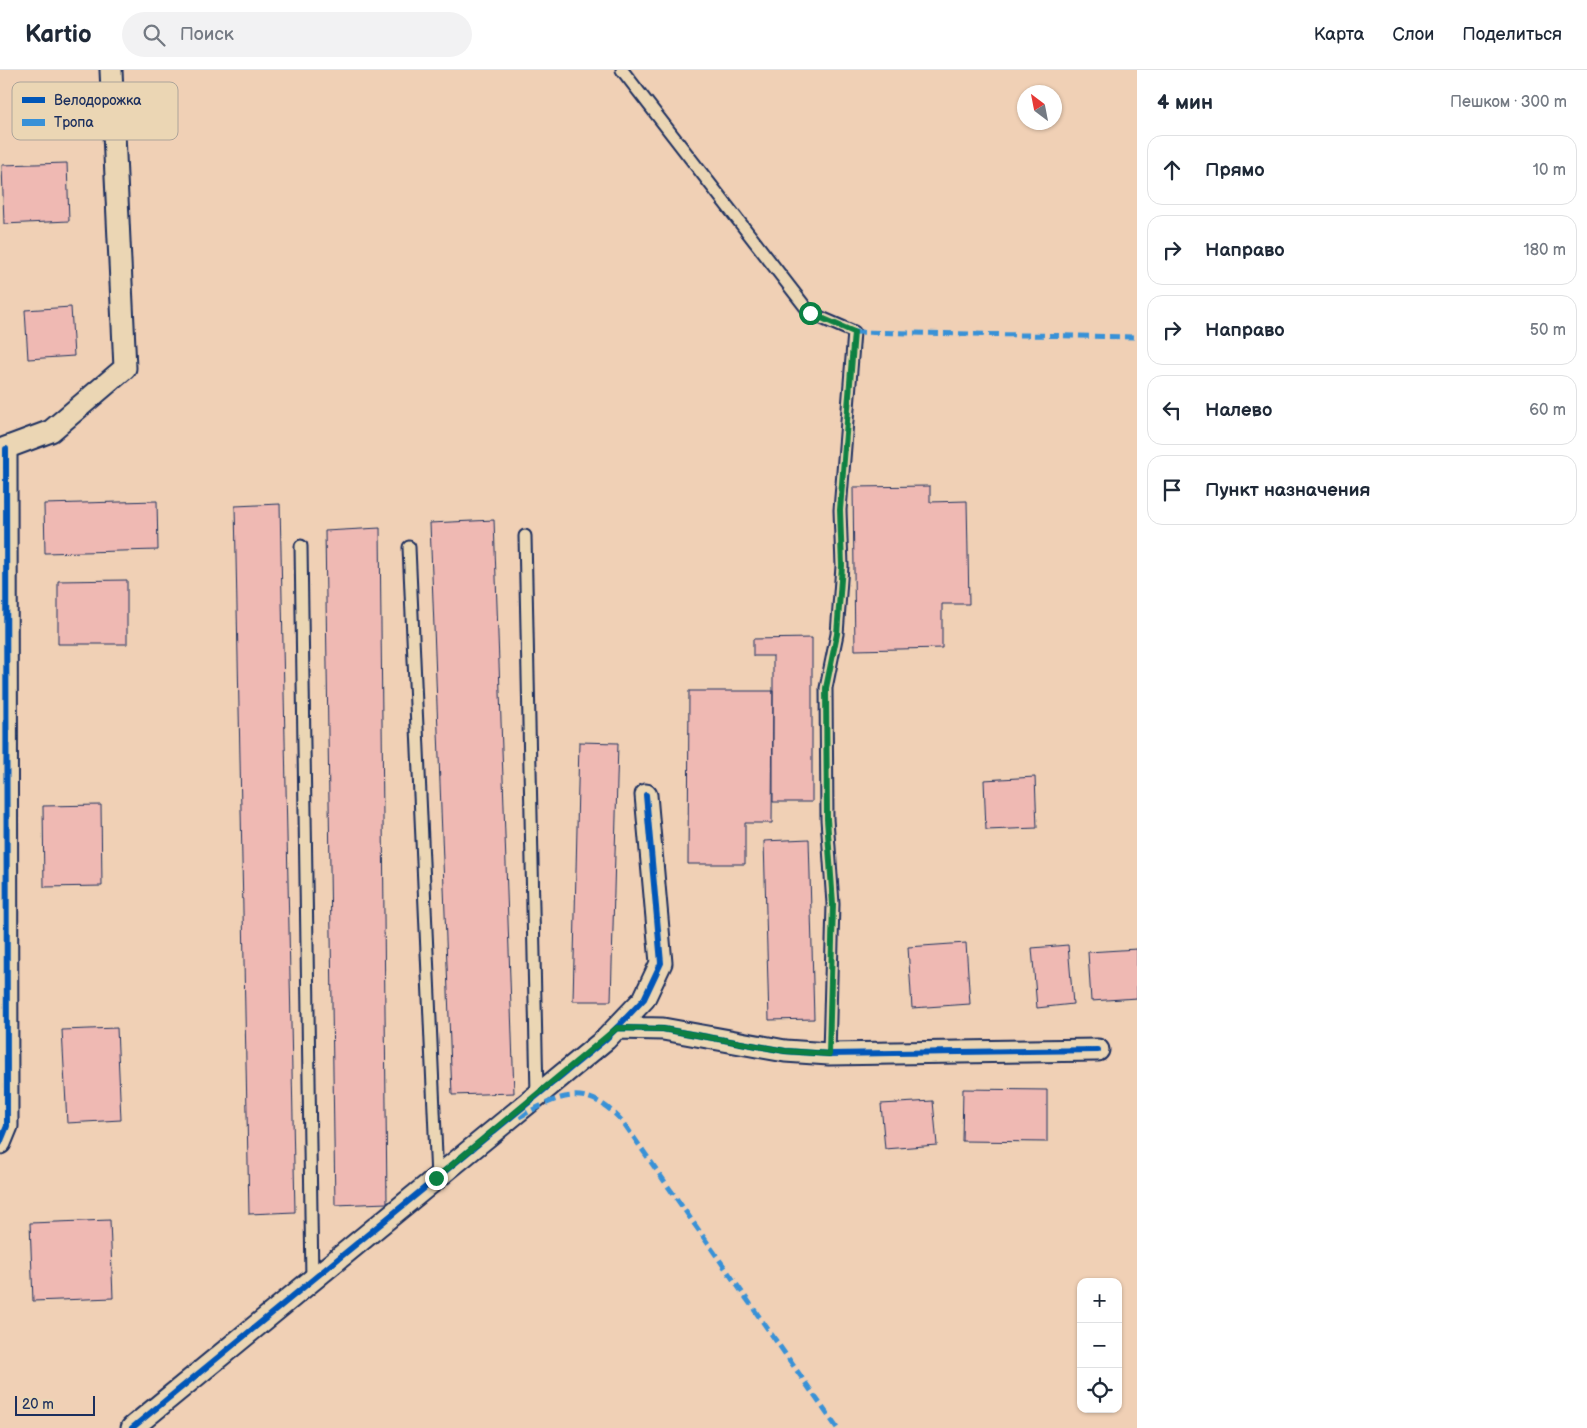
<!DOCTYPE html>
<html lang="ru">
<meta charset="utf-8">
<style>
:root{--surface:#fff;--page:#f2f2f3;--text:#1f2937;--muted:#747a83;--line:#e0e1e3}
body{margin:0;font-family:"Balsamiq Sans",sans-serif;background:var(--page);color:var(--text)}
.controls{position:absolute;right:15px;bottom:15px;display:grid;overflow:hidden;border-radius:10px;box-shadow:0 1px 4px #0004}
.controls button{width:45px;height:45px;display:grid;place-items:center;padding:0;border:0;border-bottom:1px solid var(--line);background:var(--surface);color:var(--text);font:25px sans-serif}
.compass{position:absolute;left:1017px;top:15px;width:45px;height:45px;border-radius:50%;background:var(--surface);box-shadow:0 1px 4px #0004;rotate:328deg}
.scale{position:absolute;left:15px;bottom:12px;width:80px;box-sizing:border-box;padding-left:5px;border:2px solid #1b2f5e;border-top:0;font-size:14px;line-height:18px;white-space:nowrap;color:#1b2f5e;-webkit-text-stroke:4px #ebd6b4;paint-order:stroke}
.stop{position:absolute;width:15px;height:15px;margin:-11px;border:4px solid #0b8043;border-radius:50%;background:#fff}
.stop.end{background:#0b8043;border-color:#fff;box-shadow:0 1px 5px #0008}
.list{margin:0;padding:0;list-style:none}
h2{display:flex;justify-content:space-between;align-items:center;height:65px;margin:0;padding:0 20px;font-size:21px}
h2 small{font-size:16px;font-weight:400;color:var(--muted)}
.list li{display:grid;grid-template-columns:32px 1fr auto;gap:15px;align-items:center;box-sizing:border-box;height:70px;margin:0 10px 10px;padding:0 10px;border:1px solid var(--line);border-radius:15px}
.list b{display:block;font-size:19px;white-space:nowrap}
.list em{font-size:16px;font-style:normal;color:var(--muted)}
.icon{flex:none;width:28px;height:28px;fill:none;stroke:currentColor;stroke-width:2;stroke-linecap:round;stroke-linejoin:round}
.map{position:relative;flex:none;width:1137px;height:1358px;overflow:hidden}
header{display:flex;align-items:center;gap:30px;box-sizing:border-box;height:70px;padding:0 25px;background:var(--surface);border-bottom:1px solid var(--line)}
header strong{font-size:24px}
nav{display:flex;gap:28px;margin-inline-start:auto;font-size:18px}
.search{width:350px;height:45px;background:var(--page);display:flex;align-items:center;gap:12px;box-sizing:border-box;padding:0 18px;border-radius:28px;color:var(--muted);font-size:19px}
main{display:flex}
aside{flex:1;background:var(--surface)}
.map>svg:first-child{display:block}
.building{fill:#efb9b3;stroke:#1b2f5e}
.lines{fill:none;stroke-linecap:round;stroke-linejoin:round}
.service-casing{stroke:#1b2f5e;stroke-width:15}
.minor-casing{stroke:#1b2f5e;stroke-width:25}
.service{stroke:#ebd6b4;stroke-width:11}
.minor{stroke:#ebd6b4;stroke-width:21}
.quiet{stroke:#3891d7;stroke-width:5;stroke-dasharray:10 5;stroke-linecap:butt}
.cycleway-casing{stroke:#ebd6b4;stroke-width:9}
.cycleway{stroke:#0057b8;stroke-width:6}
.route{stroke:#0b8043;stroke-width:6}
.key{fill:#ebd6b4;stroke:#ada49a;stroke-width:1}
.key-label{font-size:14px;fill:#1b2f5e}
</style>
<header>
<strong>Kartio</strong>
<div class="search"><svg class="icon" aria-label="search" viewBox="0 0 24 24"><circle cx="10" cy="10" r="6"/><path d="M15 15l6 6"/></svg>Поиск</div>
<nav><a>Карта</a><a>Слои</a><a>Поделиться</a></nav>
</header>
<main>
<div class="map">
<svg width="1137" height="1358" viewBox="0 0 1137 1358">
<rect width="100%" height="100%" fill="#f0d0b5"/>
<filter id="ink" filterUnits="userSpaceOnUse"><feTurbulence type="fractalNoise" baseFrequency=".02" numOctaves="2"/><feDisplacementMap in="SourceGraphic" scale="10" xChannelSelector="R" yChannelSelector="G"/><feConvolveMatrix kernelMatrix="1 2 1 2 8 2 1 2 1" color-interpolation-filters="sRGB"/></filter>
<g filter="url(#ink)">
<path class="building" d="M67 93 69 151 4 154 2 95Z
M71 237 74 286 28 289 25 240Z
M930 416V432L967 431 969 534H942V578L855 580 853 417Z
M157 431 158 480 45 483 44 434Z
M280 434 295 1142 249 1144 235 436Z
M494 450 514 1023 452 1025 430 453Z
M380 458 387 1133 335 1135 325 461Z
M127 510V574H58V511Z
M812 568V732H773V586H753V569Z
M689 621H773L772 753H745V794H688Z
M579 672 618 673 611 931H573Z
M1035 707 1037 758 986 760 984 710Z
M101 735 102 816 44 817 43 736Z
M809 769 814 949 769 950 764 771Z
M966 873 970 934 912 938 908 877Z
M1068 875 1073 934 1037 938 1032 878Z
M1137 879V928L1091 931 1088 882Z
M117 958 121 1050 67 1053 62 960Z
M963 1019 1047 1020V1072L962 1071Z
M933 1031 937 1075 885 1079 881 1034Z
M110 1150 113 1228 33 1231 30 1153Z"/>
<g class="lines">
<defs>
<path id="service" d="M622 0 810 243 854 262 840 440 842 496 837 564 826 618 827 749 833 834 829 984
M525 466 537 1025
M301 476 312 1210
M409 477 437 1108"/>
<path id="minor" d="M0 380 51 361 125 298 111 0
M617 958 663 959 785 981 829 984 1098 980
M0 1073 7 1056 6 379
M132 1358 606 969 644 929 661 893 646 725"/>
</defs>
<use href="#service" class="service-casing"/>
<use href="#minor" class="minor-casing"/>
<use href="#service" class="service"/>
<use href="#minor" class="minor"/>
<path class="quiet" d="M854 262 1137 267
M519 1047C562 1024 586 1012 623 1052L837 1358"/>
<defs>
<path id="cycleway" d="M617 958 663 959 785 981 829 984 1098 980
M0 1073 7 1056 6 379
M132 1358 606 969 644 929 661 893 646 725"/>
</defs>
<use href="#cycleway" class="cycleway-casing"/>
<use href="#cycleway" class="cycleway"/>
</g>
</g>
<g class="lines" filter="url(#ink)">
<path class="route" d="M436 1108 617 958 663 959 785 981 829 984 833 834 827 749 826 618 837 564 842 496 840 440 854 262 810 243"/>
</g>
<rect x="12" y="12" width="166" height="58" rx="8" class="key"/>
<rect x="22" y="27" width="23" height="6" fill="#0057b8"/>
<rect x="22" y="49" width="23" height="7" fill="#3891d7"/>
<g class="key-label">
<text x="54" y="35">Велодорожка</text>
<text x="54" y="57">Тропа</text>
</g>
</svg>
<div class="controls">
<button>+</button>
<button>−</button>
<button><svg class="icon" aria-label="locate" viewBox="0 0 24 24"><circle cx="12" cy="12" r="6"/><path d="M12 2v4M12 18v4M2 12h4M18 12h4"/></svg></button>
</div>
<svg class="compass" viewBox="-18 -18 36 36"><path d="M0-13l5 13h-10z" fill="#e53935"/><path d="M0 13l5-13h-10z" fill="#747a83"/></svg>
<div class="scale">20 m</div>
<div class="stop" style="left:810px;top:243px"></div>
<div class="stop end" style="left:436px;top:1108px"></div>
</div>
<aside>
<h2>4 мин<small>Пешком · 300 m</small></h2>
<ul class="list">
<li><svg class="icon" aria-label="ahead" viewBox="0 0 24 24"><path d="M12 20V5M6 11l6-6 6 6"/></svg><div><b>Прямо</b></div><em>10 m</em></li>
<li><svg class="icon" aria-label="right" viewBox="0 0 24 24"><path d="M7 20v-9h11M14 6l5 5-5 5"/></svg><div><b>Направо</b></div><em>180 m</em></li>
<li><svg class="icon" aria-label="right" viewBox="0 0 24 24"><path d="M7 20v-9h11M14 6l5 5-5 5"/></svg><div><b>Направо</b></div><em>50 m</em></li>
<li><svg class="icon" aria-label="left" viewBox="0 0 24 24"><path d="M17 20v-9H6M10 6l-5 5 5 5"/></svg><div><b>Налево</b></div><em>60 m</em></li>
<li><svg class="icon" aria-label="arrive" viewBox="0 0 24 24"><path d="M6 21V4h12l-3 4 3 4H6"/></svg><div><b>Пункт назначения</b></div></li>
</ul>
</aside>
</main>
